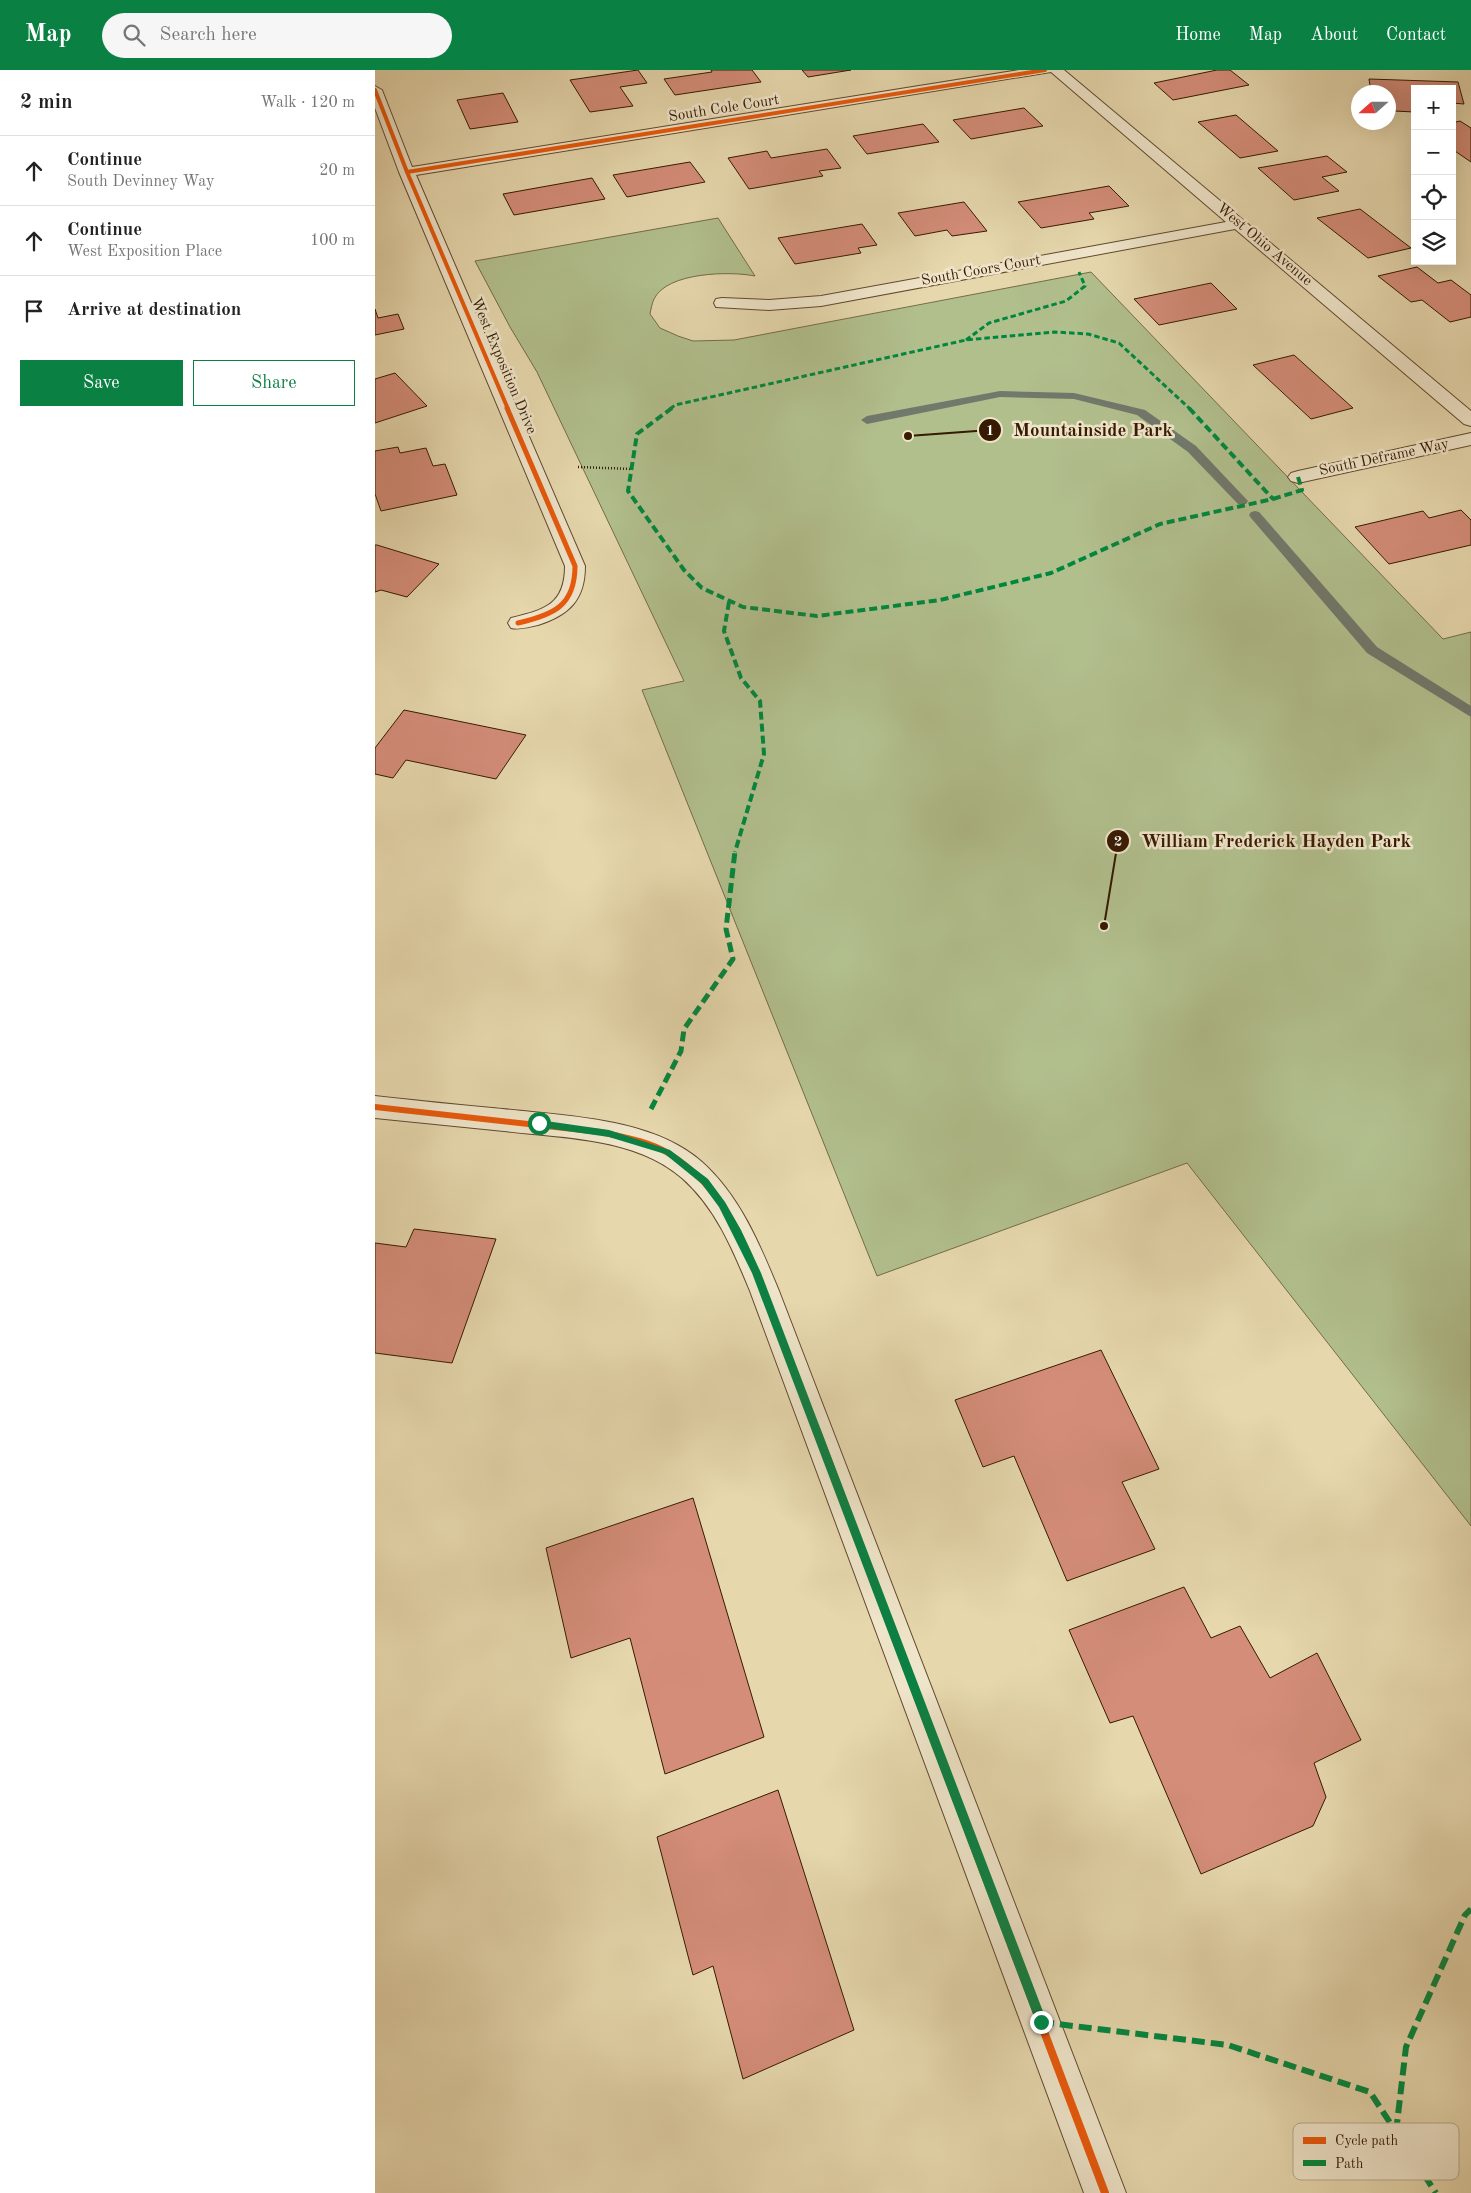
<!DOCTYPE html>
<meta charset="utf-8">
<style>
:root{--surface:#fff;--page:#f6f6f6;--text:#222;--muted:#767676;--line:#e0e0e0;--accent:#0b8043}
body{margin:0;font-family:"Old Standard TT",serif;background:var(--page);color:var(--text)}
.controls{position:absolute;right:15px;top:15px;display:grid;overflow:hidden;border-radius:0px;box-shadow:0 5px 20px #0002}
.controls button{width:45px;height:45px;display:grid;place-items:center;padding:0;border:0;border-bottom:1px solid var(--line);background:var(--surface);color:var(--text);font:25px sans-serif}
.compass{position:absolute;left:976px;top:15px;width:45px;height:45px;border-radius:50%;background:var(--surface);box-shadow:0 5px 20px #0002;rotate:249deg}
.stop{position:absolute;width:15px;height:15px;margin:-11px;border:4px solid #0b8043;border-radius:50%;background:#fff}
.stop.end{background:#0b8043;border-color:#fff;box-shadow:0 1px 5px #0008}
.list{margin:0;padding:0;list-style:none}
h2{display:flex;justify-content:space-between;align-items:center;height:65px;margin:0;padding:0 20px;font-size:21px}
h2 small{font-size:16px;font-weight:400;color:var(--muted)}
.list li{display:grid;grid-template-columns:32px 1fr auto;gap:15px;align-items:center;box-sizing:border-box;height:70px;padding:0 20px;border-top:1px solid var(--line)}
.list b{display:block;font-size:19px;white-space:nowrap}
.list p{margin:0;font-size:16px;white-space:nowrap;color:var(--muted)}
.list em{font-size:16px;font-style:normal;color:var(--muted)}
.actions{display:flex;gap:10px;padding:15px 20px}
.actions a{flex:1;padding:11px 0;border:1px solid var(--accent);border-radius:0px;text-align:center;font-size:18px;color:var(--accent)}
.actions .main{background:var(--accent);color:#fff}
.icon{flex:none;width:28px;height:28px;fill:none;stroke:currentColor;stroke-width:2;stroke-linecap:round;stroke-linejoin:round}
.map{position:relative;flex:none;width:1096px;height:2123px;overflow:hidden}
header{display:flex;align-items:center;gap:30px;box-sizing:border-box;height:70px;padding:0 25px;background:var(--accent);color:#fff}
header strong{font-size:24px}
nav{display:flex;gap:28px;margin-inline-start:auto;font-size:18px}
.search{width:350px;height:45px;background:var(--page);display:flex;align-items:center;gap:12px;box-sizing:border-box;padding:0 18px;border-radius:28px;color:var(--muted);font-size:19px}
main{display:flex}
aside{flex:1;background:var(--surface)}
.map>svg:first-child{display:block}
.green{fill:#b1bf8d;stroke:#746c47}
.lines{fill:none;stroke-linecap:round;stroke-linejoin:round}
.stream{fill:#71786c;fill-rule:evenodd}
.building{fill:#d48d79;stroke:#361a01}
.minor-casing{stroke:#62492c;stroke-width:2}
.path{stroke:#361a01;stroke-width:2.5;stroke-dasharray:1 2;stroke-linecap:butt}
.minor{fill:#efe5ca;fill-rule:evenodd}
.quiet-far3{stroke:#00873e;stroke-width:3;stroke-dasharray:5.5 3;stroke-linecap:butt}
.quiet-far2{stroke:#00873e;stroke-width:4;stroke-dasharray:8 4;stroke-linecap:butt}
.quiet-far1{stroke:#00873e;stroke-width:5;stroke-dasharray:10 5;stroke-linecap:butt}
.quiet{stroke:#00873e;stroke-width:6;stroke-dasharray:13 6;stroke-linecap:butt}
.cycleway-far3-casing{stroke:#efe5ca;stroke-width:5.5}
.cycleway-far2-casing{stroke:#efe5ca;stroke-width:8}
.cycleway-far1-casing{stroke:#efe5ca;stroke-width:9}
.cycleway-casing{stroke:#efe5ca;stroke-width:11}
.cycleway-far3{stroke:#e8590c;stroke-width:4}
.cycleway-far2{stroke:#e8590c;stroke-width:5}
.cycleway-far1{stroke:#e8590c;stroke-width:6}
.cycleway{stroke:#e8590c;stroke-width:8}
.route{fill:#0b8043}
.labels{text-anchor:middle;dominant-baseline:central;stroke-width:5;stroke-linejoin:round;paint-order:stroke}
.far-street-label{font-size:15px;fill:#361a01;stroke:#efe5ca}
.key{fill:#efe5ca;stroke:#b8a88e;stroke-width:1}
.key-label{font-size:14px;fill:#361a01}
.leader{fill:none;stroke:#361a01;stroke-width:2}
.callout-dot{fill:#361a01;stroke:#efe5ca;stroke-width:2}
.mark-label{font-size:15px;text-anchor:middle;font-weight:bold;fill:#fff}
.callout-label{font-size:19px;text-anchor:middle;font-weight:bold;fill:#361a01;stroke:#efe5ca;stroke-width:5;stroke-linejoin:round;paint-order:stroke}
</style>
<header>
<strong>Map</strong>
<div class="search"><svg class="icon" aria-label="search" viewBox="0 0 24 24"><circle cx="10" cy="10" r="6"/><path d="M15 15l6 6"/></svg>Search here</div>
<nav><a>Home</a><a>Map</a><a>About</a><a>Contact</a></nav>
</header>
<main>
<aside>
<h2>2 min<small>Walk · 120 m</small></h2>
<ul class="list">
<li><svg class="icon" aria-label="ahead" viewBox="0 0 24 24"><path d="M12 20V5M6 11l6-6 6 6"/></svg><div><b>Continue</b><p>South Devinney Way</p></div><em>20 m</em></li>
<li><svg class="icon" aria-label="ahead" viewBox="0 0 24 24"><path d="M12 20V5M6 11l6-6 6 6"/></svg><div><b>Continue</b><p>West Exposition Place</p></div><em>100 m</em></li>
<li><svg class="icon" aria-label="arrive" viewBox="0 0 24 24"><path d="M6 21V4h12l-3 4 3 4H6"/></svg><div><b>Arrive at destination</b></div></li>
</ul>
<div class="actions"><a class="main">Save</a><a>Share</a></div>
</aside>
<div class="map">
<svg width="1096" height="2123" viewBox="0 0 1096 2123">
<rect width="100%" height="100%" fill="#e6d7ad"/>
<filter id="stains"><feTurbulence type="fractalNoise" baseFrequency=".004" numOctaves="4"/><feColorMatrix values="0 0 0 0 .2 0 0 0 0 .09 0 0 0 0 .02 0 0 0 .5 -.17"/></filter>
<radialGradient id="worn" r=".72"><stop offset=".6" stop-color="#630" stop-opacity="0"/><stop offset="1" stop-color="#630" stop-opacity=".3"/></radialGradient>
<path class="green" d="M343 148 380 206C355 201 292 202 279 229 277 233 276 239 275 244L285 258 303 266 318 271 359 270 716 202 1068 569 1096 562V1456L812 1093 502 1206 267 620 309 611 162 302 135 257 100 191Z"/>
<g class="lines">
<path class="stream" d="M625 321 699 323 770 340 821 376 873 431 871 434H863L813 382 762 345 699 329 625 327 492 354 486 350 492 346Z
M880 441 884 442 1002 577 1096 636V647L992 583 876 448 874 445 876 442Z"/>
</g>
<path class="building" d="M263 0 272 13 245 17 258 36 215 42 195 10Z
M336 0H377L386 12 300 25 289 9 337 2Z
M427 0H476L433 7Z
M842 0H855L874 15 798 30 779 13Z
M994 9 1083 12 1089 34 1077 33V19H1040V42L1019 41 1017 33H1014V22H996Z
M128 23 143 52 95 59 82 30Z
M649 38 668 56 596 69 578 50Z
M861 45 903 81 865 88 823 52Z
M1085 51 1096 58V92L1077 79V53Z
M548 54 564 72 492 84 478 66Z
M452 79 466 98 444 101 448 106 374 119 353 88 392 81 396 88Z
M952 86 972 102 947 107 964 121 919 130 883 98Z
M315 92 330 112 252 127 238 105Z
M217 108 230 129 139 145 128 124Z
M734 116 754 136 714 143 719 149 666 158 643 132Z
M589 132 612 161 577 166 572 160 540 166 523 143Z
M985 139 1036 178 993 188 942 148Z
M487 154 502 175 483 178 486 183 420 194 403 168Z
M1042 197 1063 213 1076 210 1096 225V247L1075 252 1047 230 1036 232 1003 206Z
M836 213 862 239 784 255 759 229Z
M0 239 3 248 23 244 29 259 0 265Z
M919 285 978 338 936 349 878 295Z
M20 303 52 336 0 353V309Z
M23 377 25 383 51 378 58 396 70 394 82 425 6 441 0 424V381Z
M1086 440 1096 450V475L1014 494 980 457 1048 441 1054 448Z
M0 475H2L64 494 32 527 6 520 0 522Z
M29 640 151 665 121 709 31 690 18 708 0 704V678Z
M39 1159 121 1169 77 1293 0 1283V1173L31 1177Z
M726 1280 784 1399 747 1412 780 1479 692 1511 639 1386 608 1397 580 1330Z
M318 1428 389 1667 290 1704 255 1568 196 1588 171 1478Z
M809 1517 836 1568 865 1556 895 1608 942 1583 986 1670 939 1693 951 1727 938 1756 826 1804 758 1646 735 1653 694 1560Z
M403 1720 479 1960 368 2009 338 1896 318 1905 282 1767Z"/>
<g class="lines">
<defs>
<path id="minor" d="M644 0H689L1096 341V356L1089 354 860 159 446 236 394 240 341 237 339 233 341 229 347 228 394 230 446 226 851 152 676 2 41 105 210 496C210 530 194 545 163 555 153 557 145 560 136 558L133 553 136 548C169 540 190 535 190 496L24 102 0 38V16L7 20 37 97Z
M1096 363V375L923 413 916 411 913 407 916 403 923 401Z
M0 1026C43 1031 86 1035 128 1039 191 1046 278 1048 327 1092 365 1126 385 1175 404 1221L751 2123H709L375 1221C358 1180 341 1138 307 1108 260 1067 187 1068 129 1061 86 1057 43 1052 0 1048Z"/>
</defs>
<use href="#minor" class="minor-casing"/>
<path class="path" d="M203 397 257 399"/>
<use href="#minor" class="minor"/>
<path class="quiet-far3" d="M591 270 614 253 691 231 710 216 704 202
M295 339 300 335 591 270 680 262 713 264 744 273 815 339"/>
<path class="quiet-far2" d="M297 338 262 364 253 421 309 500 327 518 368 537 442 546 565 530 676 503 785 454 898 429
M814 338 898 429
M898 429 927 420 923 407
M354 532 349 561 366 608 385 631 389 684 360 782"/>
<path class="quiet-far1" d="M276 1039 306 981 309 959 358 889 351 859 360 781"/>
<path class="quiet" d="M666 1952 853 1975 995 2022 1061 2123
M1021 2062 1031 1977 1090 1845 1096 1839"/>
<defs>
<path id="cycleway-far3" d="M0 20 32 102 133 339
M32 102 670 0"/>
<path id="cycleway-far2" d="M132 338 200 496C200 536 178 545 143 553"/>
<path id="cycleway-far1" d="M0 1037 225 1062C248 1067 273 1071 293 1083 355 1120 378 1192 402 1256 416 1292 429 1327 443 1363"/>
<path id="cycleway" d="M442 1361 730 2123"/>
</defs>
<use href="#cycleway-far3" class="cycleway-far3-casing"/>
<use href="#cycleway-far2" class="cycleway-far2-casing"/>
<use href="#cycleway-far1" class="cycleway-far1-casing"/>
<use href="#cycleway" class="cycleway-casing"/>
<use href="#cycleway-far3" class="cycleway-far3"/>
<use href="#cycleway-far2" class="cycleway-far2"/>
<use href="#cycleway-far1" class="cycleway-far1"/>
<use href="#cycleway" class="cycleway"/>
</g>
<path class="route" d="M164 1050 234 1060 295 1080 333 1109 350 1132 366 1160 386 1203 672 1952 670 1956 666 1958 662 1956 661 1952 377 1203 344 1137 327 1114 290 1084 234 1067 164 1057 160 1053Z"/>
<g class="labels">
<g class="far-street-label">
<text transform="translate(349 39) rotate(-9)">South Cole Court</text>
<text transform="translate(889 175) rotate(40)">West Ohio Avenue</text>
<text transform="translate(606 201) rotate(-10)">South Coors Court</text>
<text transform="translate(128 296) rotate(67)">West Exposition Drive</text>
<text transform="translate(1009 388) rotate(-12)">South Deframe Way</text>
</g>
</g>
<rect x="918" y="2053" width="166" height="57" rx="8" class="key"/>
<rect x="928" y="2067" width="23" height="7" fill="#e8590c"/>
<rect x="928" y="2090" width="23" height="6" fill="#00873e"/>
<g class="key-label">
<text x="960" y="2075">Cycle path</text>
<text x="960" y="2098">Path</text>
</g>
<path class="leader" d="M533 366L615 360M729 856L743 771"/>
<g class="callout-dot">
<circle cx="533" cy="366" r="5"/>
<circle cx="729" cy="856" r="5"/>
<circle cx="615" cy="360" r="12"/>
<circle cx="743" cy="771" r="12"/>
</g>
<g class="mark-label">
<text x="615" y="365">1</text>
<text x="743" y="776">2</text>
</g>
<g class="callout-label">
<text x="718" y="366">Mountainside Park</text>
<text x="901" y="777">William Frederick Hayden Park</text>
</g>
<rect width="100%" height="100%" filter="url(#stains)"/>
<rect width="100%" height="100%" fill="url(#worn)"/>
</svg>
<div class="controls">
<button>+</button>
<button>−</button>
<button><svg class="icon" aria-label="locate" viewBox="0 0 24 24"><circle cx="12" cy="12" r="6"/><path d="M12 2v4M12 18v4M2 12h4M18 12h4"/></svg></button>
<button><svg class="icon" aria-label="layers" viewBox="0 0 24 24"><path d="M12 4l9 5-9 5-9-5zM3 14l9 5 9-5"/></svg></button>
</div>
<svg class="compass" viewBox="-18 -18 36 36"><path d="M0-13l5 13h-10z" fill="#e53935"/><path d="M0 13l5-13h-10z" fill="#767676"/></svg>
<div class="stop" style="left:164px;top:1053px"></div>
<div class="stop end" style="left:666px;top:1952px"></div>
</div>
</main>
